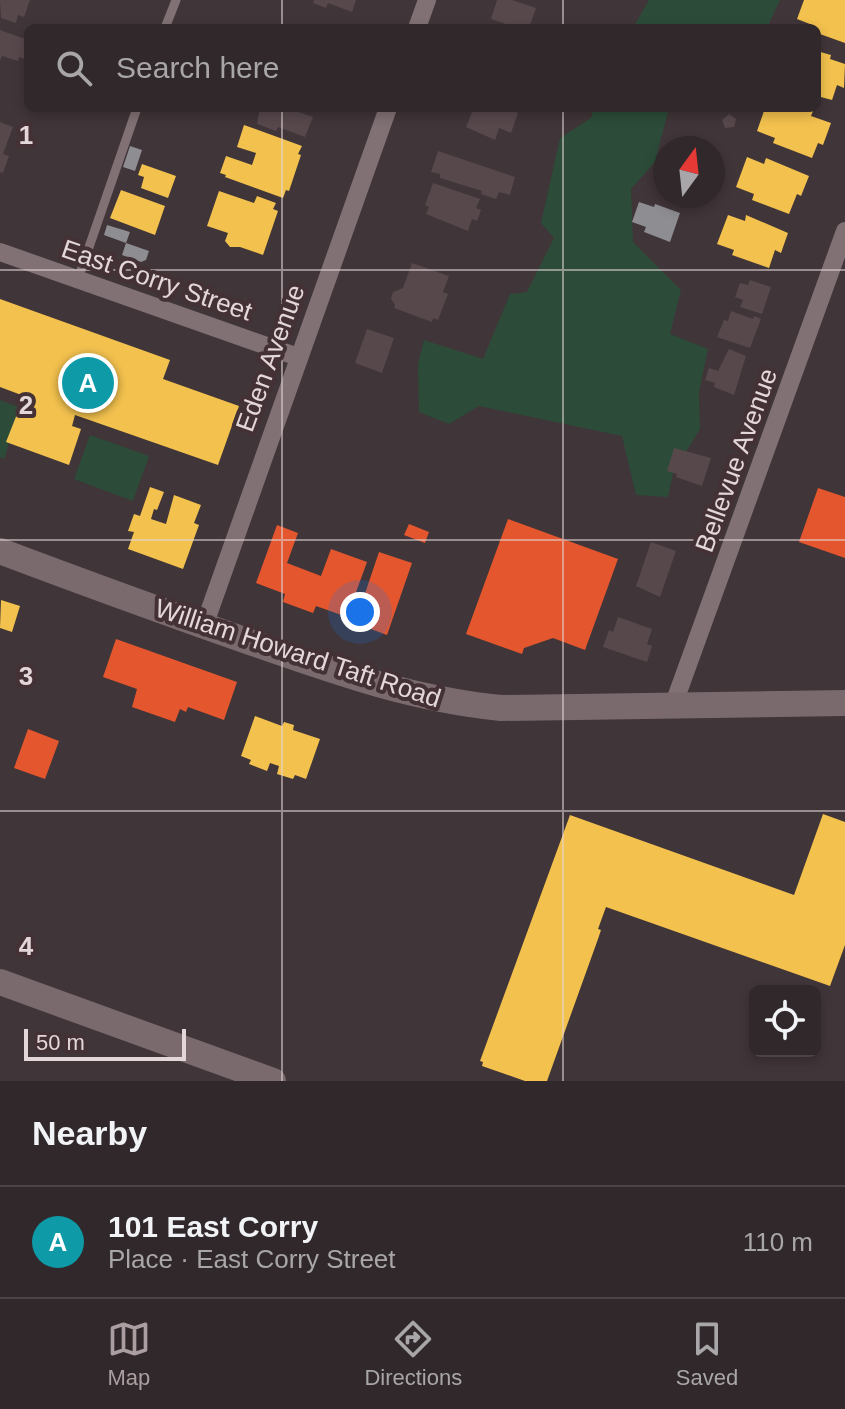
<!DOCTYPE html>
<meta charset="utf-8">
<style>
:root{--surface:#30282a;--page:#383032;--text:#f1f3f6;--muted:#a8a6a8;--line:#4b4447;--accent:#aa9ea1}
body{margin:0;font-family:Arial,sans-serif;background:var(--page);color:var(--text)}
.controls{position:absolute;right:24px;bottom:24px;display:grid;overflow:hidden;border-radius:12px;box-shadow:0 4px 12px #0003}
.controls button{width:72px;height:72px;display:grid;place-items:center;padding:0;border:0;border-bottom:2px solid var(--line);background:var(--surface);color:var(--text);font:40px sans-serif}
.compass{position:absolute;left:653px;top:136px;width:72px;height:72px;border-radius:50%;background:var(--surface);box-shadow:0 4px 12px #0003;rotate:15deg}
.scale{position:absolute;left:24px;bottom:20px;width:162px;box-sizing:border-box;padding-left:8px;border:4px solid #e3d7d9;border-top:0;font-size:22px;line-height:28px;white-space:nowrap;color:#e3d7d9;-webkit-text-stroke:6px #443135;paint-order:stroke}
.you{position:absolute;left:360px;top:612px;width:28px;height:28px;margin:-20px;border:6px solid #fff;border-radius:50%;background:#1a73e8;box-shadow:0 0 0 12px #1a73e833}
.badge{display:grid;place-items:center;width:52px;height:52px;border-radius:50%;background:var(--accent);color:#fff;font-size:26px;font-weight:700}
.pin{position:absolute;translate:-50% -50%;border:4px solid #fff;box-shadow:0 2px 8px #0006}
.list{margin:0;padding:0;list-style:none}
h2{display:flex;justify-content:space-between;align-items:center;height:104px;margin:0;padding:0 32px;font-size:34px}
h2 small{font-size:26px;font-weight:400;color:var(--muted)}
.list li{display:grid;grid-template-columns:52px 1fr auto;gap:24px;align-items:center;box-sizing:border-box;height:112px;padding:0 32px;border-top:2px solid var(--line)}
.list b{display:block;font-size:30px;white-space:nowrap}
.list p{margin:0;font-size:26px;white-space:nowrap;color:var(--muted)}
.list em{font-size:26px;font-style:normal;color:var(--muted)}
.icon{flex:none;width:44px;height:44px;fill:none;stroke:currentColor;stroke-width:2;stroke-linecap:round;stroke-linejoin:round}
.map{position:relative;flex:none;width:845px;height:1081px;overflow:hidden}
.search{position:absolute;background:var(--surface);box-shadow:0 4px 12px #0003;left:24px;right:24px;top:24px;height:88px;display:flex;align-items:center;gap:20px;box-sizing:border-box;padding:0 28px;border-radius:12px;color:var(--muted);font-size:30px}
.sheet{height:216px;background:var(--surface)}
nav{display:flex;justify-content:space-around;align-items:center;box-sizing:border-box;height:112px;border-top:2px solid var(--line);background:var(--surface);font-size:22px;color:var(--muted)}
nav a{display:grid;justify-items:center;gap:4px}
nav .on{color:var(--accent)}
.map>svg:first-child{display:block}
.green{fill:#2c4c39}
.homes{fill:#f2c14e}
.shops{fill:#e4572e}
.industry{fill:#8d8d92}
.building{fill:#57484c}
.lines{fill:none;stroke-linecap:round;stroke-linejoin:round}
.lane{stroke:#817174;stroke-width:9}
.street{stroke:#817174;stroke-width:18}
.secondary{stroke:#7a6a6e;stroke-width:26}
.grid{fill:none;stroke:#e3d7d9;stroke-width:2;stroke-opacity:0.55}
.labels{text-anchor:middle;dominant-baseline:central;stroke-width:8;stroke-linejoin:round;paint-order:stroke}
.street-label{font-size:26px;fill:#e3d7d9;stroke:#443135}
.grid-label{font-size:26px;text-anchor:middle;font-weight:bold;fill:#e3d7d9;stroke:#443135;stroke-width:8;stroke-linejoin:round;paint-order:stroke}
</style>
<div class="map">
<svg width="845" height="1081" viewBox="0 0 845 1081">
<rect width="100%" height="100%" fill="#403538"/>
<path class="green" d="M649 0H780L767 28H633Z
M594 108H669L655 162 631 189 633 242 681 290 670 334 708 349 699 392 700 429 673 473 668 497 636 495 622 436 479 406 449 424 419 412 418 364 424 340 483 359 510 294 527 292 554 238 541 223 560 138 591 118Z
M0 400 20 408 4 459 0 457Z
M90 435 149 456 133 501 74 479Z"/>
<path class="homes" d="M804 0H845V43L817 33 815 26 797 19Z
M817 51 831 55 830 59 845 64 844 88 837 85 832 100 817 96Z
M765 108H804L813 111 811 116 831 123 823 145 818 143 812 158 773 143 775 138 757 131Z
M244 125 302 146 298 154 301 155 289 191 286 190 283 198 225 177 226 175 220 173 226 156 252 165 256 153 237 147Z
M747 157 764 164 766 158 809 176 801 196 797 194 789 214 752 200 754 194 736 187Z
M142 164 176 176 168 198 141 188 144 177 138 175Z
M121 190 165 206 155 235 110 218Z
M219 191 254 203 257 196 276 203 273 209 278 211 263 255 240 247H230L225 241 228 233 207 226Z
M728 215 745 221 746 215 788 233 781 253 775 250 769 268 732 255 734 250 717 244Z
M0 299 170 360 163 379 239 406 218 465 75 415 72 426 81 429 69 465 6 442 19 409 27 412 32 399 0 387Z
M150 487 164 492 157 510 154 509 151 519 166 524 174 495 201 505 194 523 199 525 183 569 128 549 134 532 128 531 134 514 140 516Z
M1 600 20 606 12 632 0 628Z
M255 716 282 726 284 722 294 725 293 730 320 739 306 779 295 775 293 779 277 774 279 766 270 763 267 771 249 764 251 760 241 756Z
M823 814 845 822V945L830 986 606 907 598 929 601 930 598 939 547 1081H525L482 1066 483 1062 480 1061 570 815 794 895Z"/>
<path class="shops" d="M818 488 845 497V558L799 542Z
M508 519 618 559 585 650 553 638 524 648 522 654 466 634Z
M409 524 429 532 425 543 404 535Z
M277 525 298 533 287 563 321 576 331 549 367 562 347 617 316 606 313 613 283 602 285 594 256 583Z
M379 552 412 563 387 635 355 623Z
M116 639 237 682 224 720 188 707 186 712 180 709 175 722 132 707 137 689 103 677Z
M28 729 59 741 45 779 14 768Z"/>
<path class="industry" d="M130 146 142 150 135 171 123 167Z
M639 202 654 207 655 204 680 213 670 242 644 232 646 227 632 222Z
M107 225 130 232 126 243 104 235Z
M126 243 149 251 146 260 141 262 122 255Z"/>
<path class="building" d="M0 0H30L24 17 18 15 16 23 1 18Z
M314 0H356L352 12 328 3 326 8 313 3Z
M497 0H512L536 8 529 28H517L491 19Z
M0 30 28 40V60L19 57 18 61 2 56 0 61Z
M260 108H287L313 117 305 137 278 127 276 131 257 124Z
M462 108H505L518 113 511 133 499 128 495 140 466 127 472 112Z
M729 114 736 119 734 127 725 128 722 120Z
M0 122 13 127 3 154 9 156 3 173 0 172Z
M438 151 515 177 510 195 499 192 496 199 481 194 482 191 440 178V174L431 172Z
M433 183 480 199 476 208 481 210 477 221 472 219 468 231 426 214 429 207 425 205Z
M412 263 449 276 443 292 448 294 438 320 433 318 432 322 394 308 395 305 391 299 393 292 403 288Z
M750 280 771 287 762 314 740 307 743 300 735 297 740 283 748 285Z
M731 311 753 319 754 316 761 319 750 348 717 337 724 320 728 321Z
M367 329 394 338 382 373 355 363Z
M729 349 746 356 734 395 714 387 715 383 705 380 709 368 718 371Z
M674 448 711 458 702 486 676 477 677 474 667 471Z
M651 542 676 551 660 597 636 586Z
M618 617 652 629 647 644 652 646 647 662 603 647 609 630 613 632Z"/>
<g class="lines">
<path class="lane" d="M165 28 176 0
M78 279 137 108"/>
<path class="street" d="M417 28 427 0
M0 252 298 357
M204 626 388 108
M673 706 845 231"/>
<path class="secondary" d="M0 551C82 582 165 612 247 641 333 671 410 699 501 708L845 703
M0 982 273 1081"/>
</g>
<path class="grid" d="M282 0V28M563 0V28M282 108V1081M563 108V1081M0 270H845M0 540H845M0 811H845"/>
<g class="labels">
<g class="street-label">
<text transform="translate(157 280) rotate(19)">East Corry Street</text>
<text transform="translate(270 358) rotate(-70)">Eden Avenue</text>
<text transform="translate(736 460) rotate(-70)">Bellevue Avenue</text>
<text transform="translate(298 653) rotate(18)">William Howard Taft Road</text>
</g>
</g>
<g class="grid-label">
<text x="26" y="144">1</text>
<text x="26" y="414">2</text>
<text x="26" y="685">3</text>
<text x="26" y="955">4</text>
</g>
</svg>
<div class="controls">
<button><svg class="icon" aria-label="locate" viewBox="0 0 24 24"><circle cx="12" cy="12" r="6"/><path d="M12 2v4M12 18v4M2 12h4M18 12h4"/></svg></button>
</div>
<svg class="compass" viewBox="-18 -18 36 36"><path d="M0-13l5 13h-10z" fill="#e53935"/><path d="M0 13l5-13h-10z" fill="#a8a6a8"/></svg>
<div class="scale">50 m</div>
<div class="you"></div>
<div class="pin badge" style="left:88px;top:383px;background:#0f9aa8">A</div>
<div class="search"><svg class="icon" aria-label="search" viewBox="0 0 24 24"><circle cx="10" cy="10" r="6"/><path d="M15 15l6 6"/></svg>Search here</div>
</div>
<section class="sheet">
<h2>Nearby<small></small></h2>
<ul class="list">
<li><span class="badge" style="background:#0f9aa8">A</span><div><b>101 East Corry</b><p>Place · East Corry Street</p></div><em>110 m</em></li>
</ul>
</section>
<nav>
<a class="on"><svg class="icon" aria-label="map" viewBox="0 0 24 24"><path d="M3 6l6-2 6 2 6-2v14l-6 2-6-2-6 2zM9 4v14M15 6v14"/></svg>Map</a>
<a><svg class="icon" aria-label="directions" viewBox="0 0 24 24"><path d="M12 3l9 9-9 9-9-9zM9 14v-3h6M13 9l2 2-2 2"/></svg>Directions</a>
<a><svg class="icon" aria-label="saved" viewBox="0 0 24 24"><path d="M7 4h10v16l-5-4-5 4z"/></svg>Saved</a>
</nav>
